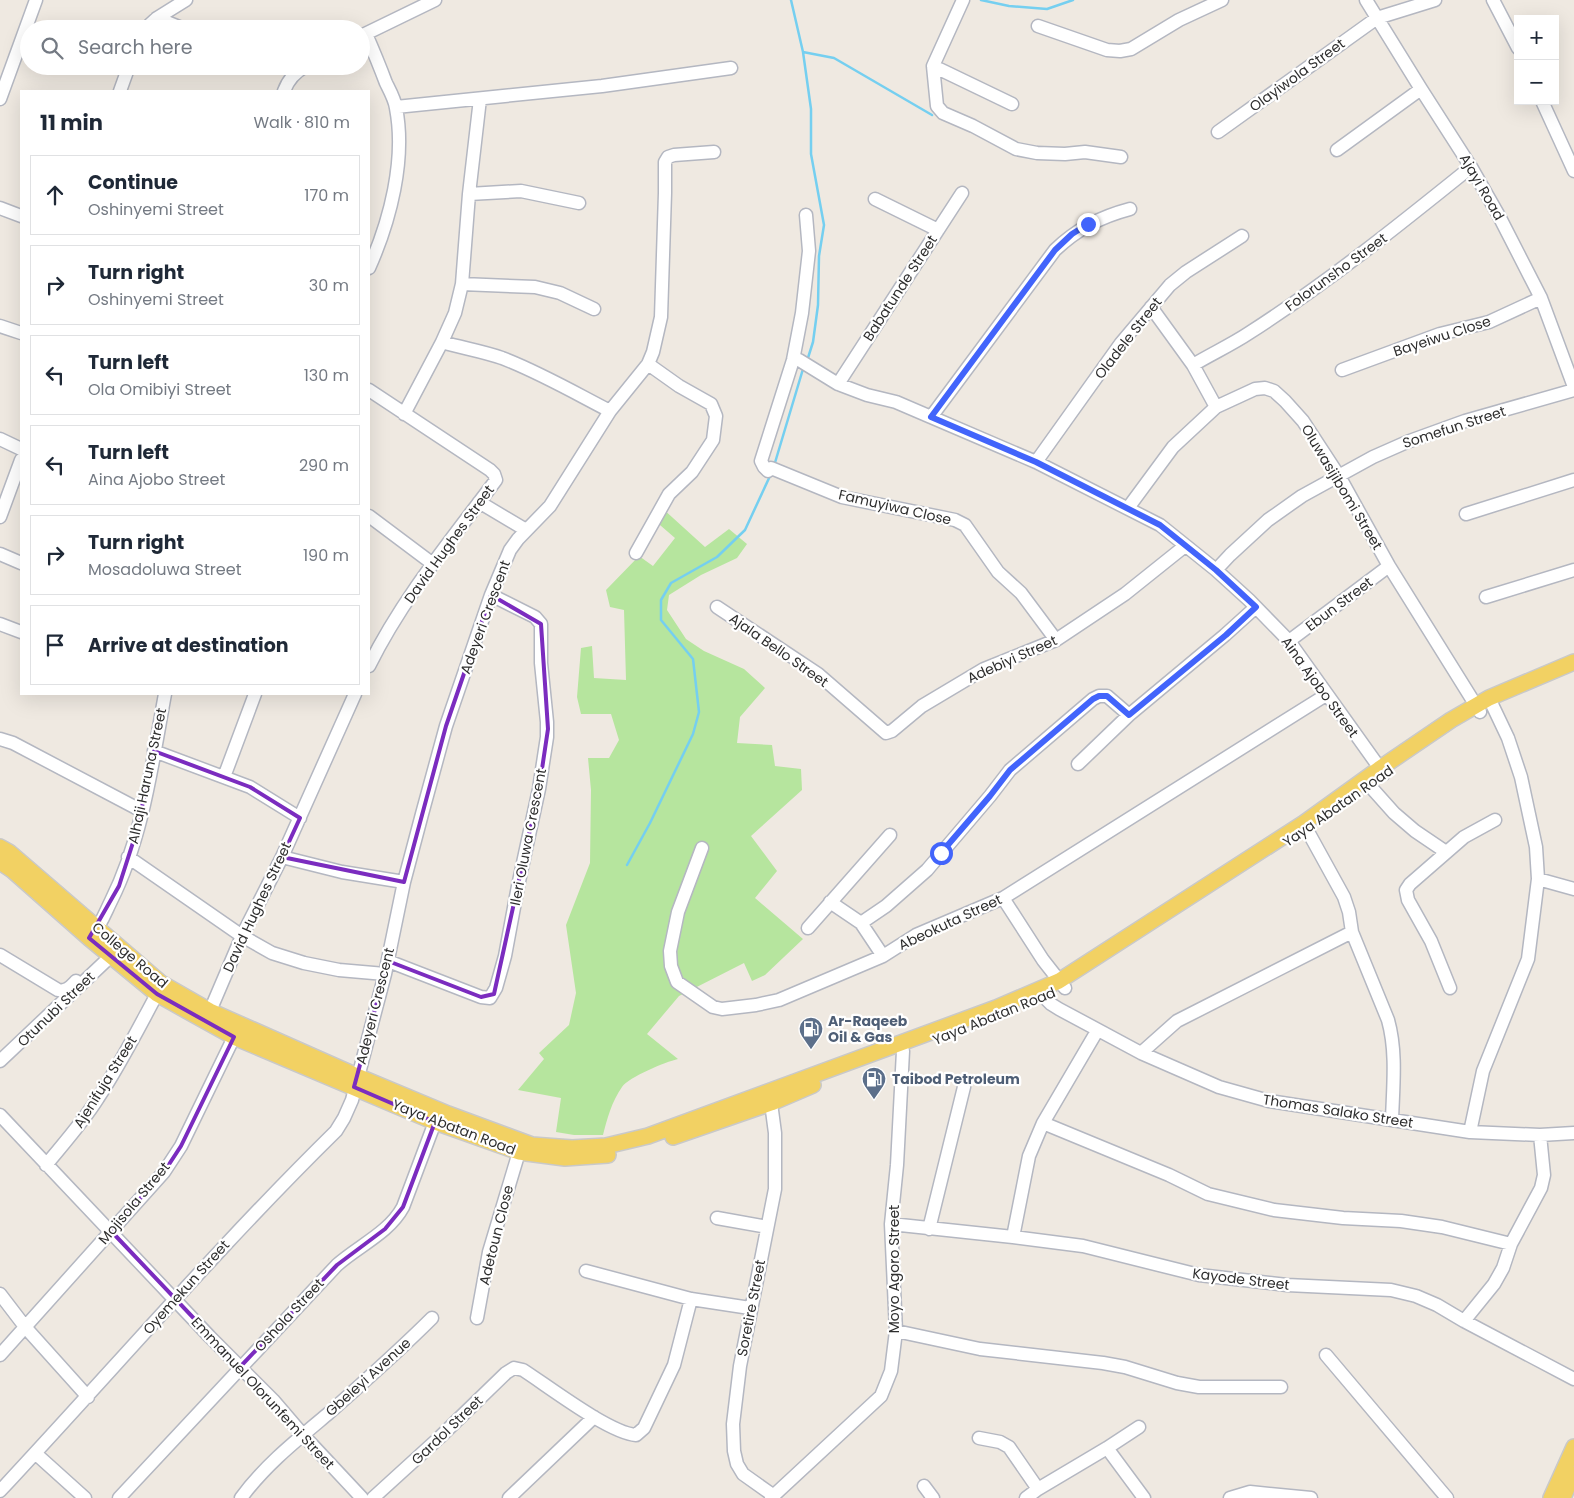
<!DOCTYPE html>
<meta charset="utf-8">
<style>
:root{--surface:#fff;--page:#f6f6f7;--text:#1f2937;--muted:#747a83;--line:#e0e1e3}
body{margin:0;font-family:Poppins,sans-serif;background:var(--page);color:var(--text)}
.controls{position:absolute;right:15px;top:15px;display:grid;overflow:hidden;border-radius:0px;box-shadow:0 5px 20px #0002}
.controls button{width:45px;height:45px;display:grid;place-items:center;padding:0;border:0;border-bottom:1px solid var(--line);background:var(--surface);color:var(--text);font:25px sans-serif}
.stop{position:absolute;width:15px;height:15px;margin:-11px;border:4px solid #4264fb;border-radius:50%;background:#fff}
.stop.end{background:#4264fb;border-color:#fff;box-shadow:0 1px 5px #0008}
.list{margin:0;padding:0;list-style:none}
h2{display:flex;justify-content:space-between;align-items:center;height:65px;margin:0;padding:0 20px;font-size:21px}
h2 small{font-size:16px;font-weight:400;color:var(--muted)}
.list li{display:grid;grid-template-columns:32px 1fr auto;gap:15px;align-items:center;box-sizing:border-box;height:80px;margin:0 10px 10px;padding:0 10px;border:1px solid var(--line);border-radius:0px}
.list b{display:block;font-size:19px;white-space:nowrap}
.list p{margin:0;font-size:16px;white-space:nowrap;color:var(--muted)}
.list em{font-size:16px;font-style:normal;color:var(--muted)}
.icon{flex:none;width:28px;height:28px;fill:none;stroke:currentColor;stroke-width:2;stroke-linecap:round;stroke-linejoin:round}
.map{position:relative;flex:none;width:1574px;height:1498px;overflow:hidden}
.search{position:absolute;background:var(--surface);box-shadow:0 5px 20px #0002;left:20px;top:20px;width:350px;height:55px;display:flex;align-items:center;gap:12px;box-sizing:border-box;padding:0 18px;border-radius:28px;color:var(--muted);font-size:19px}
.panel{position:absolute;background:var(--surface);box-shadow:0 5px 20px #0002;left:20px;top:90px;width:350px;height:605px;border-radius:0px}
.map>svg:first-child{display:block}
.green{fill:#b6e59e}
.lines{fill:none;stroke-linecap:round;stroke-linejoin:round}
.stream{stroke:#75cff0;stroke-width:2.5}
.minor-casing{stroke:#b4b7c1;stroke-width:15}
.major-casing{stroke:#c9c9c9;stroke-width:18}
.minor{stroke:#fff;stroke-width:12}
.major{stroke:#f2d163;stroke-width:15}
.route{stroke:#4264fb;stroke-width:6}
.marked{fill:none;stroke:#7b2cbf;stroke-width:4;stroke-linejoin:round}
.labels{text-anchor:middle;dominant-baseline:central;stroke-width:4.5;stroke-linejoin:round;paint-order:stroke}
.street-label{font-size:14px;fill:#2e2e2e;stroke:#fff}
.service-label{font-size:14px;font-weight:bold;fill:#4e5e75;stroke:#fff;text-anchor:start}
</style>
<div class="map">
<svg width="1574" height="1498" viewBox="0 0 1574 1498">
<rect width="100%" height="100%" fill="#efe9e1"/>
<path class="green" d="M662 508 705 547 729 529 747 544 737 558 701 575 669 595 667 610 686 639 704 651 744 669 765 688 740 717 737 743 772 745 775 766 801 769 802 790 751 836 777 871 755 898 803 939 765 975 752 981 744 963 679 996 647 1034 678 1059C665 1062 629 1077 622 1087 612 1101 607 1119 603 1135H574L556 1132 561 1098 518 1090 544 1059 539 1053 569 1025 576 993 566 925 590 863 591 790 588 758H609L619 740 611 714H581L577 697 581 648 592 646 594 678 626 680 624 610 610 607 606 590 639 556 653 566 675 538 653 519Z"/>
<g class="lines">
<path class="stream" d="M791 0 803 52 811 109V154L824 225 819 256 818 305 813 342 807 361
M981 0 1009 6 1047 9 1073 0
M803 52 834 58 932 115
M774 466 803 369
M627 865 650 823 693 734 699 712 693 659 661 620V600L671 583 717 557 745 530 770 476"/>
<defs>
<path id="minor" d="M963 0 933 66 937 106 943 113 973 126 1016 149 1037 153 1065 154 1085 152 1121 157
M1366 0 1421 89 1471 167 1499 216 1541 298 1574 387
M1493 0 1518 48
M157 18 184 29
M1038 26 1107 50 1120 51 1131 49 1179 20 1222 0
M145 29 157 18 186 0
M366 34C373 50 380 67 386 83 390 91 395 100 396 108 406 160 390 221 369 268
M361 36 435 0
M933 66 1012 104
M120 91 129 66
M284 91C288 80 295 72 306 66
M0 99 36 0
M1542 101 1574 171
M396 107 602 86 731 68
M1218 132 1377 18 1435 0
M1337 150 1421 89
M469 194 521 191 579 203
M875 199 938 230
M0 208 21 216
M806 215 809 251 802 313 793 360 761 461 764 467 768 471 771 468 842 497 955 520 965 525 998 572 1021 593 1056 640
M462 284 535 287 560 293 594 309
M1151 307 1193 365 1216 407
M0 326 21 333
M442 342 455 313 462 284 469 194 480 99
M793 360H799L838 384 867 395 896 402 1036 462 1160 525 1216 570 1249 600 1289 641 1384 774
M1193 365C1211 354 1231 345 1249 333 1327 283 1399 225 1471 167
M1342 370 1440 334 1489 322 1541 298
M838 384 962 193
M369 390 490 470 494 474 496 480C451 540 402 599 369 666
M404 414 442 342C462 348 482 351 502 358 539 372 575 393 610 411
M931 417 1055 250C1077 229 1100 217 1130 209
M0 439 21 449
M1036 462 1121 343 1170 285 1186 272 1242 236
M479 502 526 530
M1128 508 1173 447 1216 407 1255 389 1265 388 1274 391 1285 401 1303 421 1339 476 1389 566 1480 712
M1466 514 1574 480
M369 516 433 564
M0 517 21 460
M636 553 669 494 692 472 713 440 716 416 711 404 679 386 648 364
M0 554 21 563
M1216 570 1230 555 1268 520 1302 496 1373 457 1407 442 1465 421 1574 390
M1486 597 1574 570
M717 607 818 674 886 733 892 731 922 706 984 669 1056 640 1125 594 1185 546
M0 624 21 632
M1289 641 1389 566
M0 739 13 743 142 811
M154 751 250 787 300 818
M1078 764 1129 715 1225 635 1256 607
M224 777 255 694
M1369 785 1394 813 1415 831 1446 852
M1306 828 1344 897 1349 912 1352 932
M702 848 678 912 670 951 671 966 677 982 713 1007 722 1009 756 1005 779 1000 883 956 916 935 1003 898 1326 695
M128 857 242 936 272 953 304 963 339 970 385 974
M282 857 342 872 404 882
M1538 879 1574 889
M1003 898 1043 960 1065 988
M830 902 861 923 883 956
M861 923 886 906 927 870 990 796 1010 770 1093 699 1099 696H1107L1129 715
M808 928 890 835
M92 935C101 925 105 913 111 901 143 837 152 764 165 694
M0 955 58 990C67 992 71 986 76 981
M388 961 481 997 490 998 496 988 505 956 518 886 539 789 547 737V722L541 663V624L535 617 491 595
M1450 988 1431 941 1408 900 1406 890 1410 884 1464 837 1495 820
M1038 991 1051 1004 1059 1009 1141 1053 1219 1087 1269 1101 1470 1132 1540 1135 1574 1133
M210 1011 242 936 282 857 355 694
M1141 1053 1177 1021 1352 932 1388 1020C1397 1052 1393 1087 1392 1120
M0 1061 111 956
M771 1103 775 1133V1189L740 1366 733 1424 734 1451 737 1464 743 1474 774 1496
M0 1115 210 1337 273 1400 303 1435 362 1498
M1043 1123 1169 1175 1208 1194 1274 1210 1343 1218 1401 1221 1442 1227 1511 1244
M1470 1132 1483 1071 1528 959 1538 879 1536 847 1521 777 1508 738 1489 698
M46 1165C64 1143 83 1122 98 1098 120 1065 138 1029 157 994
M717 1218 767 1227
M891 1224 1013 1237 1083 1246 1199 1275 1287 1285 1391 1290 1416 1296 1437 1305 1464 1321 1574 1379
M929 1229 964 1087
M1013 1237 1029 1156 1043 1123 1097 1031
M586 1271 691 1299 750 1308
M0 1294 26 1328 88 1397
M477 1318 489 1252 519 1152
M1464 1321 1494 1284 1503 1268 1511 1244 1541 1188 1544 1175 1540 1135
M896 1331 980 1349 1103 1363 1125 1367 1177 1383 1199 1387H1281
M0 1355 164 1172 181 1146 234 1037
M1326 1355 1447 1498
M979 1438 1000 1442 1009 1447 1038 1489
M1107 1448 1144 1498
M35 1453 85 1498
M924 1486 933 1498
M0 1491C112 1371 219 1246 336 1131L344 1118 352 1100 385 974 404 882 422 814 446 726 491 595 510 550 518 539 550 506 610 411 648 364 653 352 661 317 665 193V162L668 157 674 155 714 152
M119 1498 337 1265C358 1246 389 1233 403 1207L435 1122
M241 1498C265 1465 298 1439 329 1413 364 1382 399 1351 432 1318
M373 1498 440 1437 506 1373 514 1368 523 1370C548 1386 609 1433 636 1435L644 1428 674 1365 691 1299
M509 1498 594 1417
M771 1498 881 1396 891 1371 896 1331 891 1224 897 1165 903 1051
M1026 1498 1038 1489 1107 1448 1139 1427
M1230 1498 1250 1492 1311 1498"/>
<path id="major" d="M0 847 9 852 161 983 210 1011 357 1076 448 1114 532 1145 572 1148 606 1146 648 1136 996 1008 1059 981 1304 823 1379 769 1451 720 1489 698 1574 662
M0 862 12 870 89 938 157 994 234 1037 435 1122 519 1152 565 1158 608 1155
M673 1137 771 1103 813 1085
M1551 1498 1574 1447
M1563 1498 1573 1474"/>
</defs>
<use href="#minor" class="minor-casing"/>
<use href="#major" class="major-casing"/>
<use href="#minor" class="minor"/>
<use href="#major" class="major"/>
</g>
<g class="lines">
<path class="route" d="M941 853 990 796 1010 770 1093 699 1099 696H1107L1129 715 1226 635 1256 607 1216 570 1160 525 1036 462 931 417 1055 250 1072 234 1088 224"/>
</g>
<path class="marked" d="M491 595 541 624 548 729 539 789 494 994 481 997 388 961 354 1087 435 1122 403 1207 385 1229 337 1265 240 1367 111 1231 164 1172 181 1146 234 1037 157 994 89 938 119 886 137 830 154 751 250 787 300 818 282 857 404 882 446 726Z"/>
<defs>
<symbol id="fuel-pin" viewBox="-11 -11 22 30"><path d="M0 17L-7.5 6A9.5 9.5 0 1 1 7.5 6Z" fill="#5c6f8a" stroke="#fff"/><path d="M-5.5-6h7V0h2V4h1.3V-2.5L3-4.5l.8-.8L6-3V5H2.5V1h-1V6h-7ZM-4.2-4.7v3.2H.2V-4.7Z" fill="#fff"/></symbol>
</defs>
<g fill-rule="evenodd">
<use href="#fuel-pin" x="797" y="1015" width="28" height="38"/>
<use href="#fuel-pin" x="860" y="1065" width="28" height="38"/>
</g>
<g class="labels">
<g class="street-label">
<text transform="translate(1297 75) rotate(-36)">Olayiwola Street</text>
<text transform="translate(1482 187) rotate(60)">Ajayi Road</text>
<text transform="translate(1336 272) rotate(-36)">Folorunsho Street</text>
<text transform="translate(900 288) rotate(-57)">Babatunde Street</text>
<text transform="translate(1442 336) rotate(-18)">Bayeiwu Close</text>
<text transform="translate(1128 338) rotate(-52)">Oladele Street</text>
<text transform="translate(1454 427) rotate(-18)">Somefun Street</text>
<text transform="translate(1342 487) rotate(59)">Oluwasijibomi Street</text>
<text transform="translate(895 507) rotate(13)">Famuyiwa Close</text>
<text transform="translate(449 544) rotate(-54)">David Hughes Street</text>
<text transform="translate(1339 604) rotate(-37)">Ebun Street</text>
<text transform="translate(485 617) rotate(-70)">Adeyeri Crescent</text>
<text transform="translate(779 650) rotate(35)">Ajala Bello Street</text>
<text transform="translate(1012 659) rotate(-24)">Adebiyi Street</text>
<text transform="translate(1320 687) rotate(54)">Aina Ajobo Street</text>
<text transform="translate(147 776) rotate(-78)">Alhaji Haruna Street</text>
<text transform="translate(1338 806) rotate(-35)">Yaya Abatan Road</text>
<text transform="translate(528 837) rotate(-79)">Ileri Oluwa Crescent</text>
<text transform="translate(257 907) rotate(-65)">David Hughes Street</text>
<text transform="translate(950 922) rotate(-25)">Abeokuta Street</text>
<text transform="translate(130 955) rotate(40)">College Road</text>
<text transform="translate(375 1006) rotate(-76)">Adeyeri Crescent</text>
<text transform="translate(56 1009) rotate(-44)">Otunubi Street</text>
<text transform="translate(994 1016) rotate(-22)">Yaya Abatan Road</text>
<text transform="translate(105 1082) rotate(-58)">Ajenifuja Street</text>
<text transform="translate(1338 1111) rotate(9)">Thomas Salako Street</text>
<text transform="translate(454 1127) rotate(21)">Yaya Abatan Road</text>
<text transform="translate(134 1203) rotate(-50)">Mojisola Street</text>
<text transform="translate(496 1235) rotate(-76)">Adetoun Close</text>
<text transform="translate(894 1269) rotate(-90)">Moyo Agoro Street</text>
<text transform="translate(1241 1279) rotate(7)">Kayode Street</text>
<text transform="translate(186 1287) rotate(-48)">Oyemekun Street</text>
<text transform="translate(751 1308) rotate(-79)">Soretire Street</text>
<text transform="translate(289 1315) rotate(-47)">Oshola Street</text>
<text transform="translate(368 1377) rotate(-42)">Gbeleyi Avenue</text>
<text transform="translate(263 1393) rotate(47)">Emmanuel Olorunfemi Street</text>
<text transform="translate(447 1430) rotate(-44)">Gardol Street</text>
</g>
<g class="service-label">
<text x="828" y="1021">Ar-Raqeeb<tspan x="828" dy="16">Oil &amp; Gas</tspan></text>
<text x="892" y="1079">Taibod Petroleum</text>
</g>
</g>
</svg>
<div class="controls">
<button>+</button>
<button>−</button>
</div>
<div class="stop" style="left:941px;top:853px"></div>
<div class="stop end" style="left:1088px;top:224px"></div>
<div class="search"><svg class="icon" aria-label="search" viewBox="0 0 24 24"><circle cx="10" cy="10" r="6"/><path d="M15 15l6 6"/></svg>Search here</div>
<section class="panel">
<h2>11 min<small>Walk · 810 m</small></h2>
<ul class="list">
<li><svg class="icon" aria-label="ahead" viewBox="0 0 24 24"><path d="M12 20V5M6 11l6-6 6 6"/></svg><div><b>Continue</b><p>Oshinyemi Street</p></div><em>170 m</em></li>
<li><svg class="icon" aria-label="right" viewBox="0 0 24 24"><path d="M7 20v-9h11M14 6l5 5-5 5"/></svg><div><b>Turn right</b><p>Oshinyemi Street</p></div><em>30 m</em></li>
<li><svg class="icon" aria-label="left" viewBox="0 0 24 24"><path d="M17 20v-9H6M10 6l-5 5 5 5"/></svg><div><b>Turn left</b><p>Ola Omibiyi Street</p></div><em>130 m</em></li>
<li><svg class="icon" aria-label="left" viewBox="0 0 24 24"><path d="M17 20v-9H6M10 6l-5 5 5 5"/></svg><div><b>Turn left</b><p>Aina Ajobo Street</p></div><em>290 m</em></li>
<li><svg class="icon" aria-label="right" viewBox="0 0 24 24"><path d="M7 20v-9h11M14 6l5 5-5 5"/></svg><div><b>Turn right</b><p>Mosadoluwa Street</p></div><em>190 m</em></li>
<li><svg class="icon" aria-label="arrive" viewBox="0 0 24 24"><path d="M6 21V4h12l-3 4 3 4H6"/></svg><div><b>Arrive at destination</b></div></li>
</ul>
</section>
</div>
